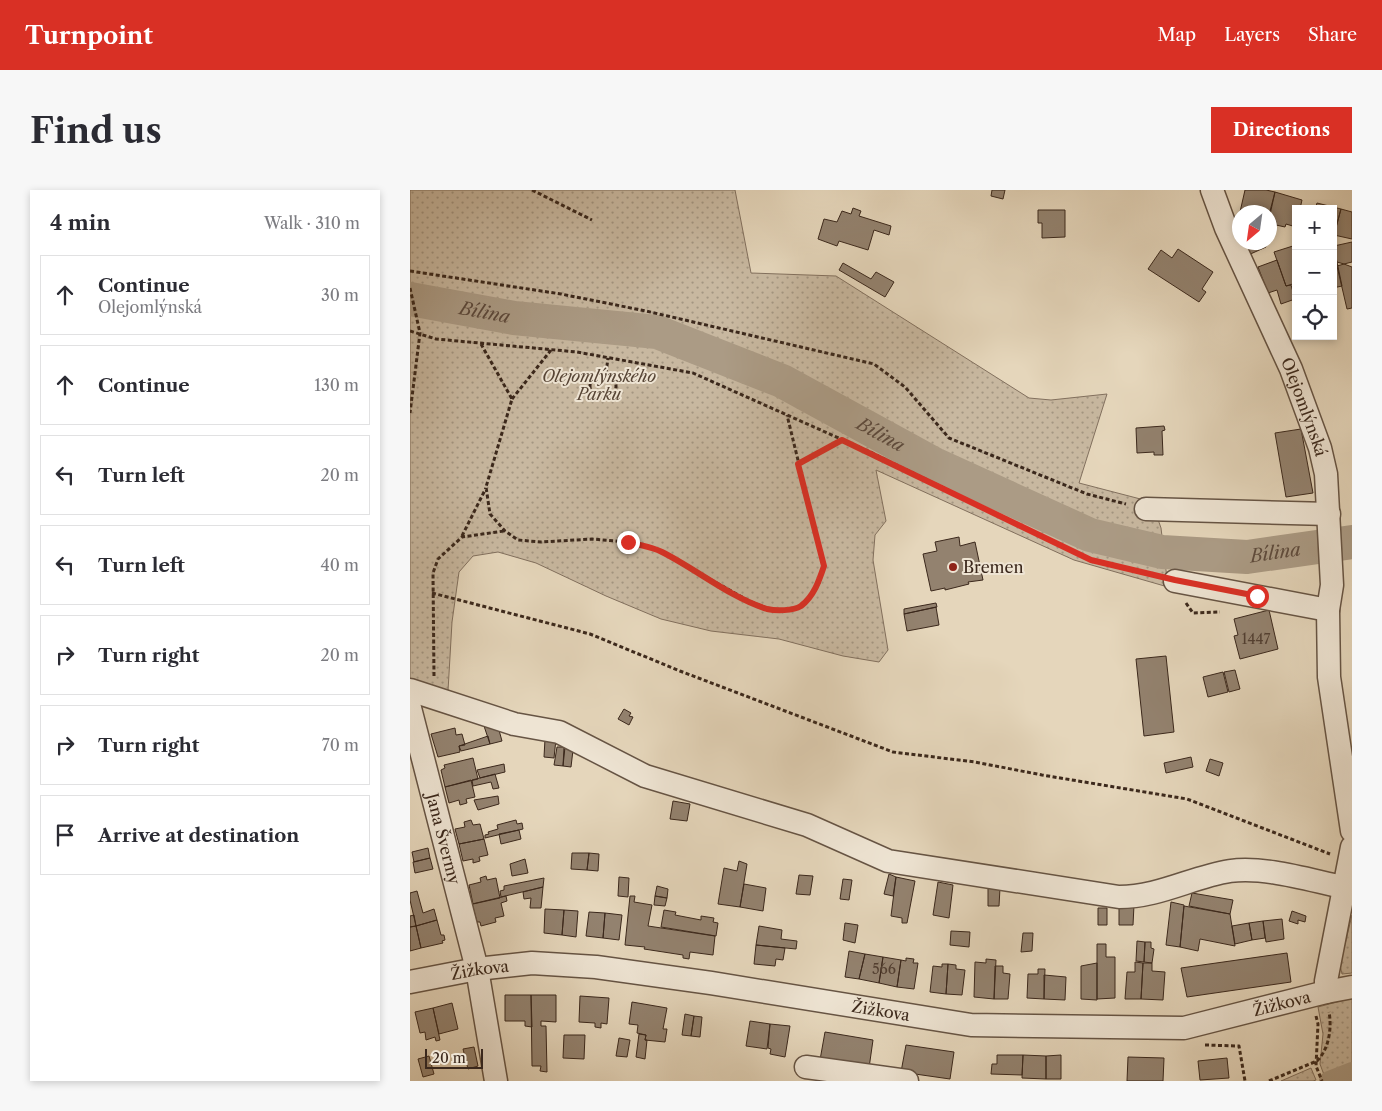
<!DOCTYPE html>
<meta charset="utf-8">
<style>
:root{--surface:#fff;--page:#f7f7f7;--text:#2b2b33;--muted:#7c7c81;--line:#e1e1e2;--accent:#d93025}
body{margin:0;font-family:"Libre Caslon Text",serif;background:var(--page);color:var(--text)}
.controls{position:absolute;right:15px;top:15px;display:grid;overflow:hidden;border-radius:0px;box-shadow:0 2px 8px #0003}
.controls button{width:45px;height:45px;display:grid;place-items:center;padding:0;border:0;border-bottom:1px solid var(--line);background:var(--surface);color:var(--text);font:25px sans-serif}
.compass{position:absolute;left:822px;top:15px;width:45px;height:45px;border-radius:50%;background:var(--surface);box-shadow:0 2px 8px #0003;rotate:209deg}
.scale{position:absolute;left:15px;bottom:12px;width:58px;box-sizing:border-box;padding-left:5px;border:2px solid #3b281c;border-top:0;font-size:14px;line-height:18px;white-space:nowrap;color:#3b281c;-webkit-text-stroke:4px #eee4d3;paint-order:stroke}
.stop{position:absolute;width:15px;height:15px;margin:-11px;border:4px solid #d93025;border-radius:50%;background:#fff}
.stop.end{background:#d93025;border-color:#fff;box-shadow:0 1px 5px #0008}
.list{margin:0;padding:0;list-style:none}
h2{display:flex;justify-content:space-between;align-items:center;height:65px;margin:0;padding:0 20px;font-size:21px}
h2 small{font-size:16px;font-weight:400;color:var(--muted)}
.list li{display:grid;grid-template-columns:32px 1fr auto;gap:15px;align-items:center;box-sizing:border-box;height:80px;margin:0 10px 10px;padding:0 10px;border:1px solid var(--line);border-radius:0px}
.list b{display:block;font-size:19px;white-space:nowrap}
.list p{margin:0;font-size:16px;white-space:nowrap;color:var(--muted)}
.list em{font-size:16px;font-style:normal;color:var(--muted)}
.icon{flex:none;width:28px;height:28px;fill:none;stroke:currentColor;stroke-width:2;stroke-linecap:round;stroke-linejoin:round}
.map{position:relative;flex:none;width:942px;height:891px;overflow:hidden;border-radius:0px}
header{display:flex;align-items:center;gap:30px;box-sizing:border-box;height:70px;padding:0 25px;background:var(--accent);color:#fff}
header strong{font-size:24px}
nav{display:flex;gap:28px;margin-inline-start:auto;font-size:18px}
.intro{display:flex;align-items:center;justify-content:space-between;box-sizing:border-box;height:120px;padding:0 30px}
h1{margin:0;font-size:35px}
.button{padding:12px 22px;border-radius:0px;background:var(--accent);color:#fff;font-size:18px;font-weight:700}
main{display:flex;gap:30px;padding:0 30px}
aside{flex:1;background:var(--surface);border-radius:0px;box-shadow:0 2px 8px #0003}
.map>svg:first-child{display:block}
.grass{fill:url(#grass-dots);stroke:#82705e}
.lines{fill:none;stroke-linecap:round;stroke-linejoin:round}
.canal{stroke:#ab9b85;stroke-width:20}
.river{stroke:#ab9b85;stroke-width:34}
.building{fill:#93826f;stroke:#3b281c}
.minor-casing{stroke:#665444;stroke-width:25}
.path{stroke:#3b281c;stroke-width:3;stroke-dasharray:4 2.5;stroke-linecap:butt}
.minor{stroke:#eee4d3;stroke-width:22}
.route{stroke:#d93025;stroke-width:6}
.poi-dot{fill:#8f2418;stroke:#eee4d3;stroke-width:2}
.labels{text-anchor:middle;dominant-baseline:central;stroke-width:4;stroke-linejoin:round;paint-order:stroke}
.number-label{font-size:14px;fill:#513e31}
.park-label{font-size:16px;font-style:italic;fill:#574536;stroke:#eee4d3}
.street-label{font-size:16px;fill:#3b281c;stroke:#eee4d3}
.poi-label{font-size:16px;fill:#3b281c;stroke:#eee4d3;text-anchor:start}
.water-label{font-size:18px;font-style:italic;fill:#5d4a3c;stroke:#eee4d3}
</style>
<header>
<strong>Turnpoint</strong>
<nav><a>Map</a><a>Layers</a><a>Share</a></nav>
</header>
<div class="intro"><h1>Find us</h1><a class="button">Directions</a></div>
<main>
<aside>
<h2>4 min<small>Walk · 310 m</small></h2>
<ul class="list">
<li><svg class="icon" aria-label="ahead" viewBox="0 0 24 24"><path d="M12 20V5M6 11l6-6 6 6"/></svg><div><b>Continue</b><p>Olejomlýnská</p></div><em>30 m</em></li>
<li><svg class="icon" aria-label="ahead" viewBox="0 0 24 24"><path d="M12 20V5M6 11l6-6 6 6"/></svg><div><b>Continue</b></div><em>130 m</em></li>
<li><svg class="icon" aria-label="left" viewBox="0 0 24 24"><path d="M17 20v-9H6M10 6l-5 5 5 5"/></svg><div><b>Turn left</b></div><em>20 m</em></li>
<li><svg class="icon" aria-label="left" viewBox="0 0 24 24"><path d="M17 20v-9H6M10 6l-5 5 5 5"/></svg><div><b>Turn left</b></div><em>40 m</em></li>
<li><svg class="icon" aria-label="right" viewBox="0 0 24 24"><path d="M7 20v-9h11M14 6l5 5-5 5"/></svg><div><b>Turn right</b></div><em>20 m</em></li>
<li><svg class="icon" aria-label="right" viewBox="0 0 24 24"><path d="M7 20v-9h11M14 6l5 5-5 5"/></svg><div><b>Turn right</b></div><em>70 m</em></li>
<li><svg class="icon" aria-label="arrive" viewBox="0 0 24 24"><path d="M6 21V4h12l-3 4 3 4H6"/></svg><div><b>Arrive at destination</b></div></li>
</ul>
</aside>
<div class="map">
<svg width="942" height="891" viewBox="0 0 942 891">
<defs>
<pattern id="grass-dots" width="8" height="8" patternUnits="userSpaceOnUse" patternTransform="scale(1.25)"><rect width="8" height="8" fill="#c8b8a0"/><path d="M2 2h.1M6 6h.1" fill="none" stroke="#a49682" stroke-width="1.8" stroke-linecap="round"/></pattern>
</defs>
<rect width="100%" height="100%" fill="#e5d6bb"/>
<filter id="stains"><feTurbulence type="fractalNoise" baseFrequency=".004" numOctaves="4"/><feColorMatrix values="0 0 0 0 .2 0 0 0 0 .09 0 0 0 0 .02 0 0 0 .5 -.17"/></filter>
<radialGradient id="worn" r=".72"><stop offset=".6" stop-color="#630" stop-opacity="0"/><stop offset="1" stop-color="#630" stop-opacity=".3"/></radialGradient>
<path class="grass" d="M0 0H325L341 83 426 86 619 208 641 210 697 204 669 293 742 312 751 338 758 397 664 370 466 280 476 331 465 345 463 370 478 460 469 472 433 466 369 449 301 441 251 429 196 406 126 373 88 362 63 366 49 382 42 432 38 501 0 491Z
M942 725V783L932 784 930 775Z
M942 808V873L914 885 910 874 913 844 908 817Z
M901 878 906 890 903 891H871Z"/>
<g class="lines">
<path class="canal" d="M919 891 942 882"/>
<path class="river" id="s1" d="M0 109 104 128 247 142 372 191 524 274 680 345 752 362 837 367 942 352"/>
</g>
<path class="building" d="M582 0H595L593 9 581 6Z
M835 0H856L865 2 859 25V22H830Z
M865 2 892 10 890 19H886V37L876 34 875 37 866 35V31L859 29Z
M907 13 931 19 924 45 923 19H905Z
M443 18 451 21 449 26 481 36 479 45 464 40 458 60 429 51 427 56 408 49 414 29 427 32 432 21 441 24Z
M931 19 942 22V49L924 45Z
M628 20H655V47L632 48V33H628Z
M831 52H854L856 57 836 66Z
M942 52V72L934 74 927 72 924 56Z
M886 55V93L876 96 864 62Z
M768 59 803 82 792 99 796 102 789 112 738 79 751 60 762 68Z
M867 70 876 96 881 95 885 109 871 114 867 100 858 103 848 77Z
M927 72 932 96 923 98V73Z
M433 73 461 89 466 82 484 92 475 107 429 80Z
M934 74 942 77V118L937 119 927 76Z
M754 236 755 240 752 241 753 265H744V262L727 263 726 238Z
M891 239 903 303 876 307 865 243Z
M549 347 550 356 565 352 573 390 558 392 559 394 535 400V398L521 401 513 364 527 361 525 352Z
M526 413 527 417 494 424V419Z
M526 417 529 435 497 441 494 424Z
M859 420 868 459 830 469 824 446 828 445 824 429Z
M756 466 764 542 734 546 726 469Z
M825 480 830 499 819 502 814 482Z
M813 482 818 502 798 507 793 487Z
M214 519 221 523 219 526 223 527 219 535 208 529Z
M87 533 92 551 80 554 74 536Z
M45 538 46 545 52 544 55 555 49 556 50 562 28 567 21 544Z
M78 546 80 554 51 561 49 556Z
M135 549H146L144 568 134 567Z
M147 557H155L153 576 144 575Z
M154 558 163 560 161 577 153 576Z
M781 567 783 577 756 583 754 573Z
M63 568 68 589 35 597 31 580 35 578 34 575Z
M800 569 813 573 809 586 796 581Z
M94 574 95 582 70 588 67 580Z
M85 584 89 598 83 599 81 592 63 596 62 590Z
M61 590 65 607 56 609 57 613 50 615 49 610 39 613 35 597Z
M88 606 89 614 68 620 64 610Z
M263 611 280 614 277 631 260 629Z
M61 630 63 635 70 634 74 649 49 654 45 639 55 637 54 632Z
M106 630 107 634 112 633 113 639 75 648V645L79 644 78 642 88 639 87 635Z
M109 640 111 649 91 654 89 644Z
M74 649 78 665 69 667 70 671 63 673V669L53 671 49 654Z
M18 658 20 668 4 672 2 662Z
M162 663H179L177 680 161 679Z
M179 663 189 664 188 681 177 680Z
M20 668 23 679 5 683 3 672Z
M115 669 118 683 102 686 100 674Z
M329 671 337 674 330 717 308 714 314 678 327 681Z
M479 684 486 687 483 706 474 704Z
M389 685 403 686 400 705 386 704Z
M76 686 77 690 86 688 90 708 63 714 59 695 71 692 70 688Z
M209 687 219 688 218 707 208 706Z
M486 687 505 691 497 733H492V728L481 726Z
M134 688 133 697 91 707 90 701 94 700V696Z
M433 689 442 690 439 710 430 709Z
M528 692 543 695 539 728 523 725Z
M334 694 356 698 353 721 330 717Z
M247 696 258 699 257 708 245 706Z
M133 697 131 718H120L121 708 114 709 113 702Z
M578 698H590L589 716H578Z
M7 701 13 723 24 719 27 730 6 736 0 710V703Z
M782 703 823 710 820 724 779 716Z
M96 706 97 711 91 713 94 726 85 728 86 732 71 736 70 732H67L62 714Z
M220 706H225L224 712 242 715 238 736 305 746 303 765 280 762 279 769 273 768V765L234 759 235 757 215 755Z
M245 706 257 708 255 716 244 715Z
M761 712 774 715 770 757 756 755Z
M709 715H724L723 735H709Z
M774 716 820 724 825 756 790 749 788 761 770 757Z
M688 718H697V735H688Z
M135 719 154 720 152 745 134 743Z
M154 720 168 721 166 747 152 745Z
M254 720 266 722 265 725 291 730V726L304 728 303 732 308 733 306 746 251 737Z
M882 721 896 726 895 732 888 730V734L879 731Z
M179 722 195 723 193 748 176 746Z
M195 723 212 725 209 750 193 748Z
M4 725 6 736 0 737V726Z
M872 729 874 749 856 752 853 731Z
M27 730 31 745H34L35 750 32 751 33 753 11 758 6 736Z
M853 731 855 748 842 750 839 733Z
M435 733 448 735 445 753 433 750Z
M839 733 842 750 825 754 822 736Z
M6 736 11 758 0 761V737Z
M349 736 372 740 371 749 387 751 386 759 346 755Z
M541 741 560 742 559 757 540 755Z
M613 743H623L622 761 611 762Z
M727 751 735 752 734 772 726 771Z
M735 752H741V758L744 759 742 773 734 772Z
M687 754H696V767H705V808L687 809Z
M346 755 375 758 373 770 366 769 365 776 344 774Z
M439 761 455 764 449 789 435 787Z
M877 763 881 792 777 807 771 778Z
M455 764 473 767 469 793 449 789Z
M473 767 491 770 487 797 469 793Z
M496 768 504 769 503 773H508L504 799 487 797 491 770 496 771Z
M576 769 586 770 584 809 564 807 565 772 576 773Z
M725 772 733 773 731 809H715L717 782H725Z
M687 773V810L671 809V776Z
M733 773H742V781L755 782 753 810 731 809Z
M532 774H538L536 804 520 802 523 776 532 777Z
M538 774 546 775V779L555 780 552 805 536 804Z
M585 776H593V783L600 784 598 809H584Z
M628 779H635L634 809 617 808 618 784H628Z
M634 785 656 787 655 810 634 809Z
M95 805H121L122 837 115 836V831H95Z
M121 805H146V832L131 831V836H136L137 882 130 881 131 876H122Z
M170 806 199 808 197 834 191 833V838L185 837V833L169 832Z
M222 812 257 818 253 839H257L255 852 235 850 236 845 227 843 228 835 219 834Z
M42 813 48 839 29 844 23 818Z
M23 818 30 850 26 851 25 847 16 850 15 842 10 843 5 822Z
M275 824 284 826 281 846 272 845Z
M284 826 292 827 290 847 281 846Z
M340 831 360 834 357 859 336 856Z
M360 834 380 836 375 867 360 864 361 859 358 858Z
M415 842 463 850 459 878 410 870Z
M229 844 236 845 235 850H237L235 869 226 867Z
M154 845H175L174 869 153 868Z
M209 848 220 850 217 867 206 866Z
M496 855 544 862 540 889 491 882Z
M64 857 68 876 58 879 53 859Z
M587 865H613L612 885 581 884 582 874H587Z
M613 865 636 866V889L612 888Z
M651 865V889H636V866Z
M19 866 24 884 13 887 8 869Z
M718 867 754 868 753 891H717Z
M817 868 819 888 790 890 788 871Z"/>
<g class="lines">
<defs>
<g id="minor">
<path id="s2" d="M802 0 816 38 881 179 910 258 916 284 922 395 918 420 919 487 942 641"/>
<path d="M736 319 919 324"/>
<path d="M765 391 918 420"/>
<path d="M0 500 104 534 149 542 235 586 397 635 478 671 709 707C749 707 782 687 820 681 854 676 899 690 933 697L942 703"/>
<path id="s3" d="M0 518 67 779 86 891"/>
<path id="s4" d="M0 792 67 779 122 773 186 777 301 793 561 835 774 838 916 802 942 797"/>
<path d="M916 802V791L942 657"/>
<path d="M396 877 497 891"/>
</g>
</defs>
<use href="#minor" class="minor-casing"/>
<path class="path" d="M122 0 182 30
M0 81 151 104 236 121 464 174 495 197 539 248 677 304 716 314
M0 98 10 143 0 223
M0 141 26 149 167 162 283 183 460 262 681 370 745 386
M71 154 102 209 76 297 80 324 95 341 108 350 131 352 182 349 218 352 250 361 339 411 359 419 373 420 389 417 401 405 409 393 414 377 377 225
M196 183 198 168
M180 196a13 13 0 1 1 26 0a13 13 0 1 1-26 0Z
M102 209 141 160
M388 274 431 250
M52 346 76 298
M22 403 180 444 270 481 483 562 565 572 632 585 777 609 920 664
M776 413 783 423 810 422
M24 486 23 383 28 369 52 347 94 341
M906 826 908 834 906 876 912 891
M795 855 829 856 835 891
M859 891 907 871C919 859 922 838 919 822"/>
<use href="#minor" class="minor"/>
</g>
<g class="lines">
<path class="route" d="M218 352C229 355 242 357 252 362 286 379 321 408 357 419 366 421 383 421 391 416 404 406 409 391 414 376L388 274 432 250 681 370 765 390 847 406"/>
</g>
<circle class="poi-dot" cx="543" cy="377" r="5"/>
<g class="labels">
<g class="number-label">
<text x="846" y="449">1447</text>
<text x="474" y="779">566</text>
</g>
<g class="park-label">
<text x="189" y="186">Olejomlýnského<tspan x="189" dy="18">Parku</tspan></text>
</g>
<g class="street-label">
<text stroke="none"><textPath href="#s2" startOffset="236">Olejomlýnská</textPath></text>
<text stroke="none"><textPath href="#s3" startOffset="135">Jana Švermy</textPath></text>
<text stroke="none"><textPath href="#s4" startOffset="71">Žižkova</textPath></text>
<text stroke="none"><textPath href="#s4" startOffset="881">Žižkova</textPath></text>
<text stroke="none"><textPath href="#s4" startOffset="476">Žižkova</textPath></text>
</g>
<g class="poi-label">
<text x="553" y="377">Bremen</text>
</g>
<g class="water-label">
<text stroke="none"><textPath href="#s1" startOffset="76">Bílina</textPath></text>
<text stroke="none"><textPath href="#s1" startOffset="496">Bílina</textPath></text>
<text stroke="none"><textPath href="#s1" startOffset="916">Bílina</textPath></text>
</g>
</g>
<rect width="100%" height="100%" filter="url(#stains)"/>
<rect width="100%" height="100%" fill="url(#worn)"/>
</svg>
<div class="controls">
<button>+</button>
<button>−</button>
<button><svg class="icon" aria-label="locate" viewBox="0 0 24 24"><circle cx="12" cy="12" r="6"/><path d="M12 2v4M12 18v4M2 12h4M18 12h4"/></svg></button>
</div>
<svg class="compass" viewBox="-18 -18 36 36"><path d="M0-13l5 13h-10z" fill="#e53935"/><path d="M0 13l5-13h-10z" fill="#7c7c81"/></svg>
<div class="scale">20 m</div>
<div class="stop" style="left:847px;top:406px"></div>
<div class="stop end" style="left:218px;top:352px"></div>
</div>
</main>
